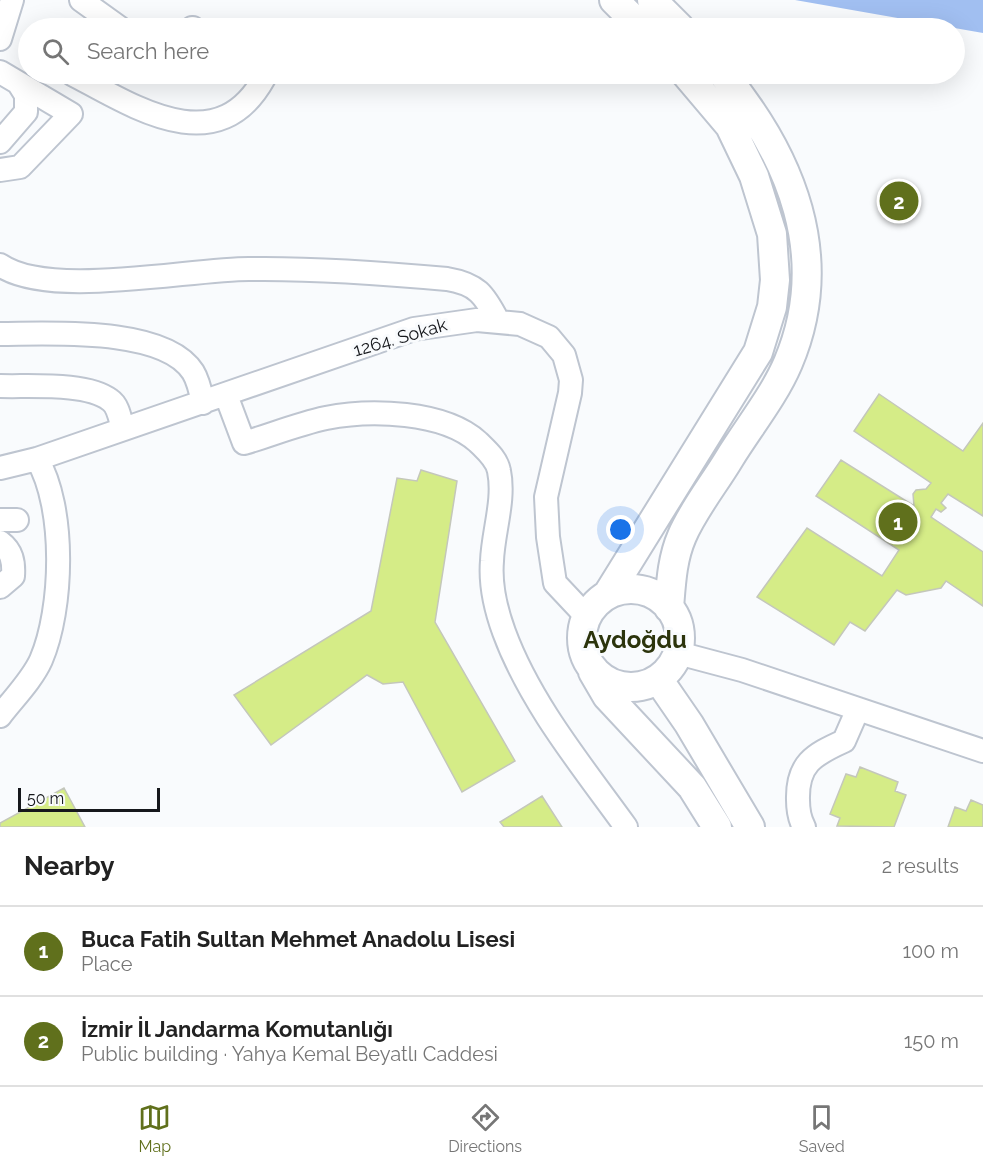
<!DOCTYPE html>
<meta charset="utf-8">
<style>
:root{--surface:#fff;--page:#f2f2f2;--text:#222;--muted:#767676;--line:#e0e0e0;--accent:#60701c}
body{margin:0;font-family:Raleway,sans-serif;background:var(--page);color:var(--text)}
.scale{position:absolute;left:18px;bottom:15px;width:142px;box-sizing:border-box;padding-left:6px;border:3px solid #16181c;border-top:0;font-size:16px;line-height:21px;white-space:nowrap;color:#16181c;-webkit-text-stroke:4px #f9fbfd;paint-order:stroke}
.you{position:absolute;left:621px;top:530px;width:21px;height:21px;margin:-15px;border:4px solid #fff;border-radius:50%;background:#1a73e8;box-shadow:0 0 0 9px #1a73e833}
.badge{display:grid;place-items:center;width:39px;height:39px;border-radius:50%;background:var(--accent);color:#fff;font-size:20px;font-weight:700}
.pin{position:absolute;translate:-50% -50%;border:3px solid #fff;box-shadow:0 2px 6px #0006}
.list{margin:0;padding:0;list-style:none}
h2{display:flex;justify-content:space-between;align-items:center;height:78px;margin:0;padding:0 24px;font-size:26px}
h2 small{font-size:20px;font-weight:400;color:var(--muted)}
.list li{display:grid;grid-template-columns:39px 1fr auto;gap:18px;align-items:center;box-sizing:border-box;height:90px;padding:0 24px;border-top:2px solid var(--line)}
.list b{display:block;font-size:22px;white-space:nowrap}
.list p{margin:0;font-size:20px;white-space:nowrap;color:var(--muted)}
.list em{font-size:20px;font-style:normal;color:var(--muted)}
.icon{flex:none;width:33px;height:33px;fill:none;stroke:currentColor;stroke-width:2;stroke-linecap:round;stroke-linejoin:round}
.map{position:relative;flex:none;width:983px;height:827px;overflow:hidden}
.search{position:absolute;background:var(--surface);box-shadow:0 6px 24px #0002;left:18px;right:18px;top:18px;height:66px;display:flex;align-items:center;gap:15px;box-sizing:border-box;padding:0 21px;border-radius:33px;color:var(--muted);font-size:22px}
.sheet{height:258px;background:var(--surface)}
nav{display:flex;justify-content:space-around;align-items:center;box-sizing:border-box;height:84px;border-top:2px solid var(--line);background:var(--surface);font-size:16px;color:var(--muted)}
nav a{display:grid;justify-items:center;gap:3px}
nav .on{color:var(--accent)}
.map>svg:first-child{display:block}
.forest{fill:#a1bff1}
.building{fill:#d5ec87;stroke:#c4c7bb;stroke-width:1.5}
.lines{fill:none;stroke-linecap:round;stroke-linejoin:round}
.minor-casing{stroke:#bec5d0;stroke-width:26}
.major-casing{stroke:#bec5d0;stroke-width:32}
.minor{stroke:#fff;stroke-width:22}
.major{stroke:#fff;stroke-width:28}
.labels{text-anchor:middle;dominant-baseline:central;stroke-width:6;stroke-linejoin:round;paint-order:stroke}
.street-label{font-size:18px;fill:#16181c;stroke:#f9fbfd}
.district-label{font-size:24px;font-weight:bold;fill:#2c340c;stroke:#f9fbfd}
</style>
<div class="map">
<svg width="983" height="827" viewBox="0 0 983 827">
<rect width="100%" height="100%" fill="#f9fbfd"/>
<path class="forest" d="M794 0H983V33L795 0Z"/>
<path class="building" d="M879 394 963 451 983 423V516L948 494 941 503 946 508 941 512 936 509 931 517 983 552V606L946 581 941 588 906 595 897 590 865 631 850 622 834 645 757 597 807 528 882 576 899 550 816 496 841 460 914 506 913 494 916 490 926 489 931 483 854 431Z
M421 470 457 481 435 622 515 761 462 792 403 682 383 684 367 675 271 745 234 695 371 611 397 478 417 481Z
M860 767 898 782 895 791 906 795 894 827 837 826 840 818 830 814 846 774 856 777Z
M64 788 85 827H0V823Z
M542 796 562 827H504L500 822Z
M971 800 983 805V827H948L955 807 966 811Z"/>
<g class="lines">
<defs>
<path id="minor" d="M81 0 120 28
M192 28H193
M0 39 12 0
M0 72 71 114 20 167 0 170
M72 74C133 106 217 163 264 78L260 74
M0 142 26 112V95L19 84
M0 265C49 299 188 269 249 269 315 268 382 273 447 279 477 284 484 294 498 321
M0 334C47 334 164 326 193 372 198 380 201 393 203 403
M0 386C29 387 87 382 110 400 119 406 120 420 123 429
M226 395 244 443C271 435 298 424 326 418 370 409 444 411 478 442 486 450 497 459 499 471 505 500 493 532 492 561 490 584 496 610 504 632 530 703 582 766 626 827
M0 468 37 459 414 329 477 320 520 324 549 337 564 355 571 380 570 393 546 497 548 537 555 583 586 616
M0 520H17
M0 542C12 551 14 562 13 576L0 587
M678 653 742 670 983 751
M0 716C13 699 32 680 41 660 63 609 66 508 37 459
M804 827C799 818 798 810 798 800 797 764 813 755 844 741L858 709"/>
<path id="major" d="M614 0 642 28
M652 0 680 28
M582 638a49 49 0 1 1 98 0a49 49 0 1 1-98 0Z
M608 594 758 352 772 307 775 280 772 234 754 176 730 126 686 74
M669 608C671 583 672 559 682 536 693 510 714 484 729 459 748 428 774 396 788 363 833 257 791 156 723 74
M593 672 607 696 692 787 717 827
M658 679 689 724 750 827"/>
</defs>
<use href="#minor" class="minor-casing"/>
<use href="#major" class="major-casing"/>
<use href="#minor" class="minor"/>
<use href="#major" class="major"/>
</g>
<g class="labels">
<g class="street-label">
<text transform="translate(400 337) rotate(-16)">1264. Sokak</text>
</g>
<g class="district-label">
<text x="635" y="639">Aydoğdu</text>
</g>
</g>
</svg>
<div class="scale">50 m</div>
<div class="you"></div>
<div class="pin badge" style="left:898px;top:522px">1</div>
<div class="pin badge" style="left:899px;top:201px">2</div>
<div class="search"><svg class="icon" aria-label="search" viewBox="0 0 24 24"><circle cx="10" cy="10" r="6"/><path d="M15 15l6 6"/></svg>Search here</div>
</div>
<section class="sheet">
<h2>Nearby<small>2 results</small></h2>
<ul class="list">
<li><span class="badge">1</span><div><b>Buca Fatih Sultan Mehmet Anadolu Lisesi</b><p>Place</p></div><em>100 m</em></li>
<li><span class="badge">2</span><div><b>İzmir İl Jandarma Komutanlığı</b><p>Public building · Yahya Kemal Beyatlı Caddesi</p></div><em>150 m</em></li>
</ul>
</section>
<nav>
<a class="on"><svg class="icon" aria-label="map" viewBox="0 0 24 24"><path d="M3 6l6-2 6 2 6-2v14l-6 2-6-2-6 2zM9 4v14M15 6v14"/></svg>Map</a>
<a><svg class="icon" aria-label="directions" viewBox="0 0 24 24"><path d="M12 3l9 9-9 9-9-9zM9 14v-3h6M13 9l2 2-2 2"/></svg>Directions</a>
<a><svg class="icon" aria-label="saved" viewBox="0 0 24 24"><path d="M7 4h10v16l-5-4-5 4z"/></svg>Saved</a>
</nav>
